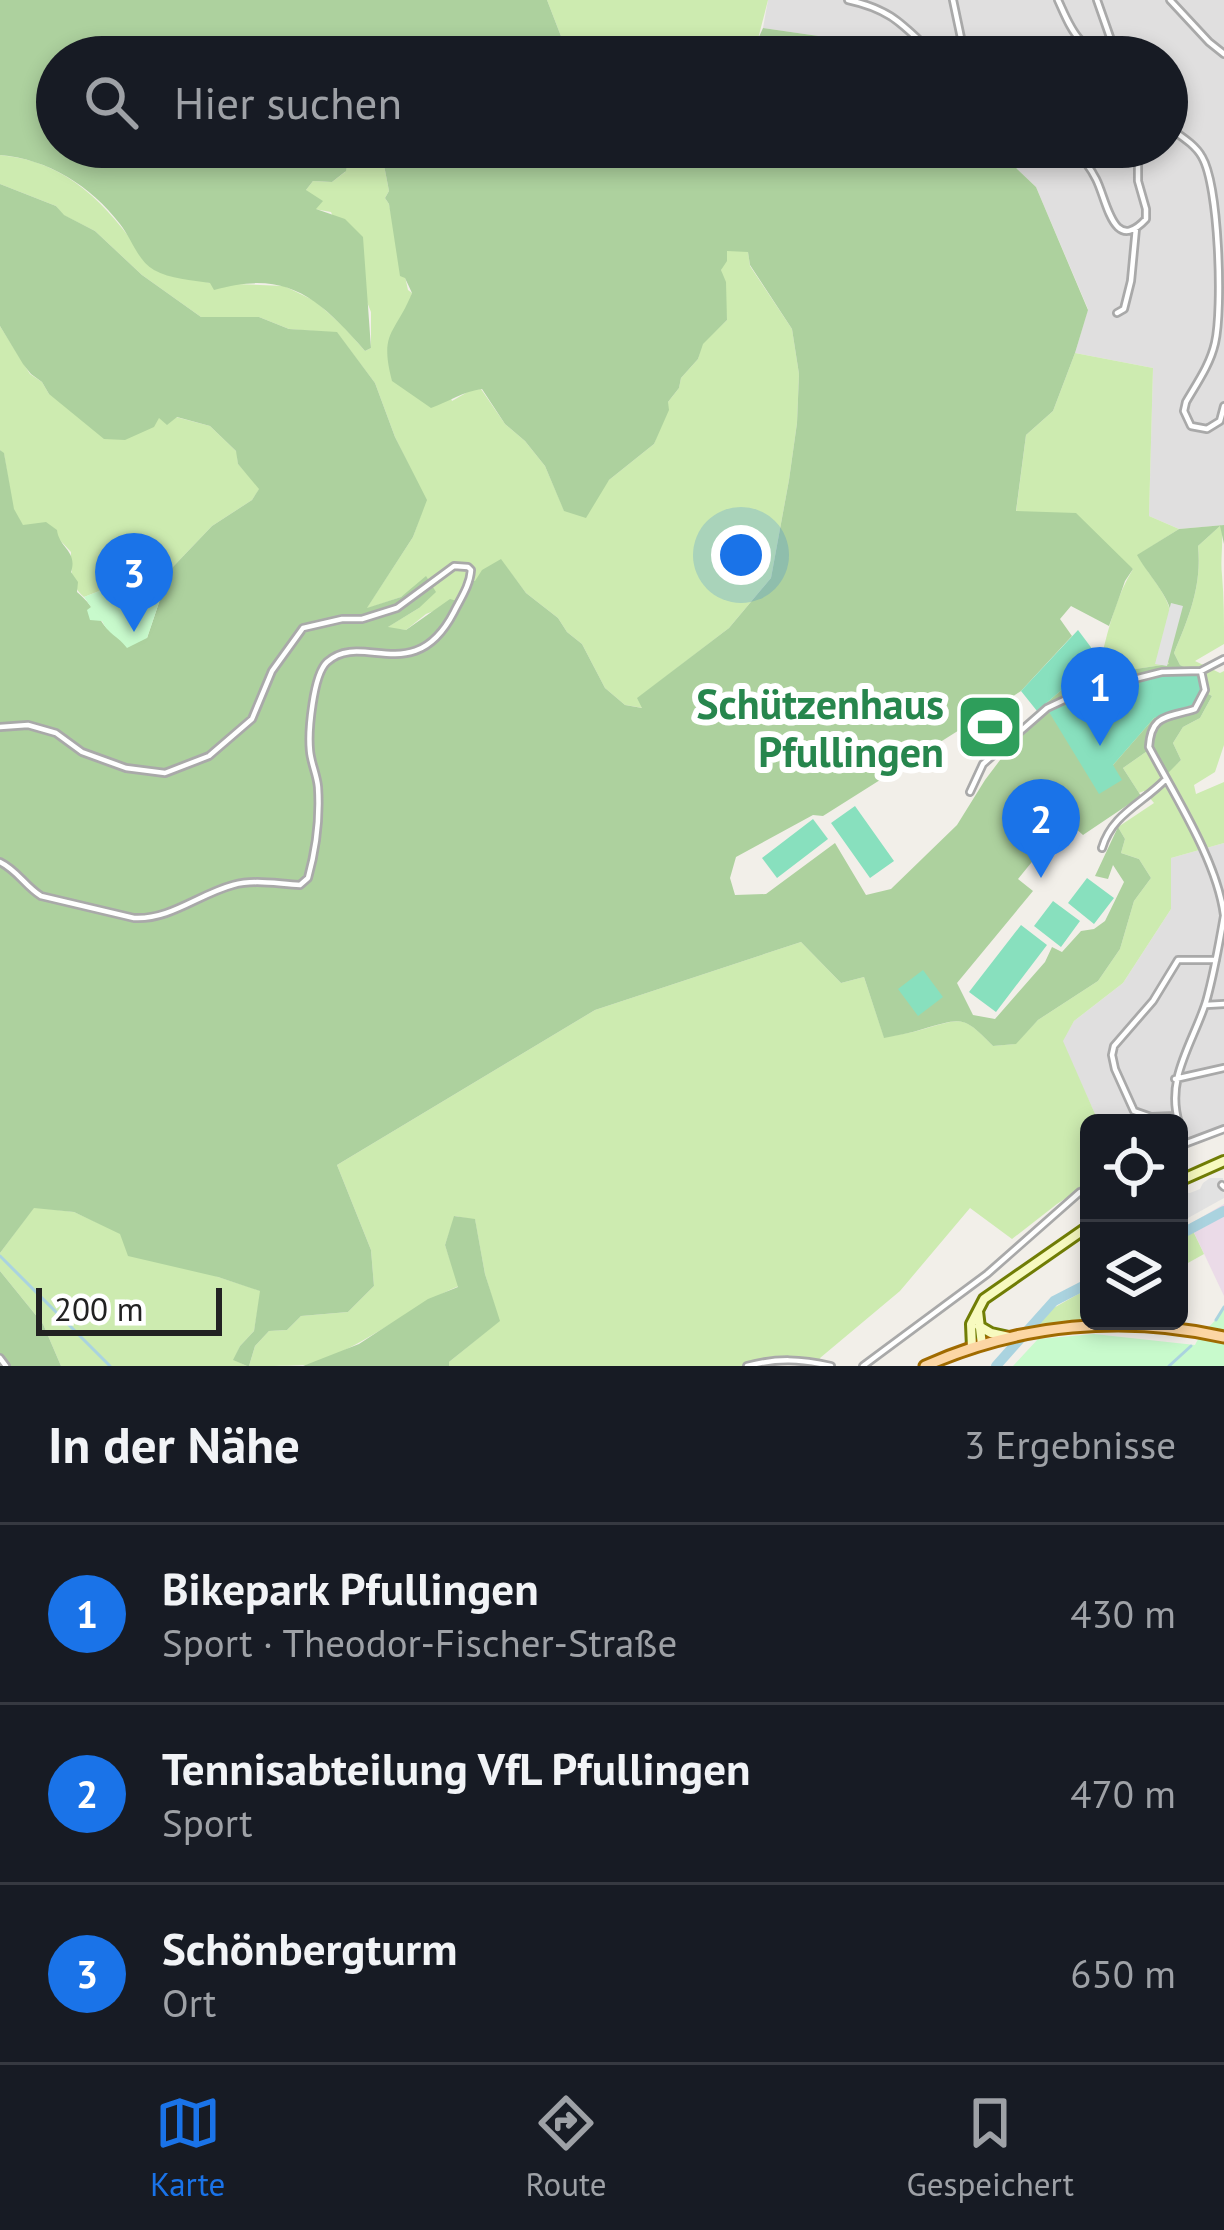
<!DOCTYPE html>
<html lang="de">
<meta charset="utf-8">
<style>
:root{--surface:#171b24;--page:#20242c;--text:#f1f3f6;--muted:#9ea1a6;--line:#363941;--accent:#1a73e8}
body{margin:0;font-family:"PT Sans",sans-serif;background:var(--page);color:var(--text)}
.controls{position:absolute;right:36px;bottom:36px;display:grid;overflow:hidden;border-radius:18px;box-shadow:0 6px 18px #0003}
.controls button{width:108px;height:108px;display:grid;place-items:center;padding:0;border:0;border-bottom:3px solid var(--line);background:var(--surface);color:var(--text);font:60px sans-serif}
.scale{position:absolute;left:36px;bottom:30px;width:186px;box-sizing:border-box;padding-left:12px;border:6px solid #222;border-top:0;font-size:33px;line-height:42px;white-space:nowrap;color:#222;-webkit-text-stroke:9px #fff;paint-order:stroke}
.you{position:absolute;left:741px;top:555px;width:42px;height:42px;margin:-30px;border:9px solid #fff;border-radius:50%;background:#1a73e8;box-shadow:0 0 0 18px #1a73e833}
.badge{display:grid;place-items:center;width:78px;height:78px;border-radius:50%;background:var(--accent);color:#fff;font-size:39px;font-weight:700}
.pin{position:absolute;translate:-50% -99px;filter:drop-shadow(0 3px 6px #0008)}
.pin::after{content:'';position:absolute;top:63px;width:42px;height:36px;background:inherit;clip-path:polygon(0 0,100% 0,50% 100%)}
.list{margin:0;padding:0;list-style:none}
h2{display:flex;justify-content:space-between;align-items:center;height:156px;margin:0;padding:0 48px;font-size:51px}
h2 small{font-size:39px;font-weight:400;color:var(--muted)}
.list li{display:grid;grid-template-columns:78px 1fr auto;gap:36px;align-items:center;box-sizing:border-box;height:180px;padding:0 48px;border-top:3px solid var(--line)}
.list b{display:block;font-size:45px;white-space:nowrap}
.list p{margin:0;font-size:39px;white-space:nowrap;color:var(--muted)}
.list em{font-size:39px;font-style:normal;color:var(--muted)}
.icon{flex:none;width:66px;height:66px;fill:none;stroke:currentColor;stroke-width:2;stroke-linecap:round;stroke-linejoin:round}
.map{position:relative;flex:none;width:1224px;height:1366px;overflow:hidden}
.search{position:absolute;background:var(--surface);box-shadow:0 6px 18px #0003;left:36px;right:36px;top:36px;height:132px;display:flex;align-items:center;gap:30px;box-sizing:border-box;padding:0 42px;border-radius:66px;color:var(--muted);font-size:45px}
.sheet{height:696px;background:var(--surface)}
nav{display:flex;justify-content:space-around;align-items:center;box-sizing:border-box;height:168px;border-top:3px solid var(--line);background:var(--surface);font-size:33px;color:var(--muted)}
nav a{display:grid;justify-items:center;gap:6px}
nav .on{color:var(--accent)}
.map>svg:first-child{display:block}
.residential{fill:#e0dfdf}
.industrial{fill:#ebdbe8}
.grass{fill:#cdebb0}
.forest{fill:#add19e}
.park{fill:#c8facc}
.pitch{fill:#88e0be}
.parking{fill:#e2e2e2}
.lines{fill:none;stroke-linecap:round;stroke-linejoin:round}
.stream{stroke:#aad3df;stroke-width:3}
.river{stroke:#aad3df;stroke-width:10}
.street-casing{stroke:#a9a9a9;stroke-width:10}
.secondary-casing{stroke:#707d05;stroke-width:14}
.primary-casing{stroke:#a06b00;stroke-width:15}
.street{stroke:#fff;stroke-width:4.5}
.secondary{stroke:#f7fabf;stroke-width:8}
.primary{stroke:#fcd6a4;stroke-width:9}
.labels{text-anchor:middle;dominant-baseline:central;stroke-width:12;stroke-linejoin:round;paint-order:stroke}
.leisure-label{font-size:42px;font-weight:bold;fill:#27864d;stroke:#fff;text-anchor:end}
</style>
<div class="map">
<svg width="1224" height="1366" viewBox="0 0 1224 1366">
<rect width="100%" height="100%" fill="#f2efe9"/>
<path class="residential" d="M768 0H1224V525L1179 529 1149 516 1153 368 1075 353 1088 309 1036 187 994 147H1167V57H870L839 39 763 28Z
M1224 843V1126L1179 1142V1123H1099L1062 1041 1074 1021 1123 983 1171 909V858Z"/>
<path class="industrial" d="M1224 1204V1296L1190 1224Z"/>
<path class="grass" d="M547 0H768L758 39 737 57H569Z
M349 147H384L388 153 384 165 389 191 385 198 389 204 408 290 412 293 410 300 452 401 471 390 481 389 505 424 525 441 545 466 564 510 609 480 654 444 668 402 679 388 681 378 698 359 702 344 727 320 721 270 726 251H748L750 266 792 329 799 374 797 423 789 480 771 578 729 628 638 698 643 708 625 705 605 688 582 644 567 632 558 618 526 593 501 560 475 582 467 580 457 602 426 614 406 630 386 628 419 608 418 585 401 597 366 609 413 537 426 500 395 437 375 383 337 333 289 329 259 317H201L142 275 95 231 63 215 56 206 0 184V155C74 162 112 212 152 268L210 283 284 286 315 301 344 327 365 351 371 348V312L331 212 314 209 306 190 313 181 332 182 345 172Z
M0 326 30 374 42 382 49 394 159 418 176 417 210 426 237 452 238 464 260 488 252 500 212 526 170 570 140 575 84 597C70 586 71 568 71 552L57 537V530L23 526 13 509 4 454 0 450Z
M1075 353 1153 368 1149 516 1179 529 1138 555C1147 574 1168 593 1171 615 1174 630 1170 648 1170 664L1129 670 1102 655C1109 626 1117 595 1133 569L1016 512 1026 435 1053 411Z
M1221 525C1224 543 1220 558 1222 575 1224 598 1224 621 1224 644L1195 661 1220 673 1224 671V745L1215 772 1194 785 1196 794 1224 782V843L1171 858V909L1123 983 1074 1021 1063 1041 1099 1123H1089V1183L1057 1204 1012 1239 970 1208 900 1291 820 1358 819 1363C794 1357 771 1360 747 1366H449V1362L499 1321 485 1274 475 1220 455 1216 445 1245 459 1286C406 1308 362 1350 306 1365 289 1366 267 1366 249 1366L255 1346 269 1331 287 1330 301 1316 348 1312 374 1286 371 1250 337 1165 595 1010 801 942 841 983 864 977 884 1037C897 1035 911 1033 924 1029 963 1018 963 1015 993 1046L1015 1044 1038 1020 1098 981 1120 949 1134 901 1151 878 1139 859 1121 853 1125 839 1118 827 1154 803 1144 791 1139 793 1123 768 1153 747 1168 772 1181 760 1173 743 1183 727 1200 718 1212 696 1201 690 1192 705 1154 718 1113 765 1122 780 1099 794 1049 712 1080 697 1162 675 1196 674 1180 665 1174 653C1189 617 1202 586 1198 546Z
M34 1207 74 1212 218 1277 261 1291 254 1331 240 1346 234 1360 247 1366H61L43 1324 0 1271V1253Z
M1192 1229 1204 1254 1179 1268V1237Z
M1089 1288V1321L1038 1325 1050 1310Z"/>
<path class="forest" d="M0 0H547L569 57H57V147H349L346 171 332 182 313 181 306 190 323 201 316 209 345 219 363 237 371 348 365 351C319 298 286 269 214 290L210 283C192 280 170 279 154 270 137 260 132 239 120 224 91 186 48 159 0 155Z
M763 28 839 39 870 57H737L758 39Z
M384 147H994L1036 187 1088 310 1075 353 1053 411 1026 435 1016 511 1076 513 1133 569 1125 581 1109 626 1071 606 1060 619 1072 636 1021 691 823 816 813 815 736 857 730 878 735 895 766 894 835 843 866 895 891 889 957 825 985 780 1037 711 1102 655 1129 670 1169 664C1160 645 1171 634 1171 615 1171 598 1146 572 1137 555L1179 529 1224 525V544L1220 526 1198 546C1202 586 1189 617 1174 653L1180 665 1198 674 1162 675 1080 697 1113 765 1154 718 1192 705 1201 690 1212 696 1200 718 1183 727 1173 743 1181 760 1168 773 1153 747 1123 768 1141 796 1083 835 1066 820 1018 879 1033 891 957 983 973 1015 995 1019 1045 962 1052 947 1062 952 1081 931 1094 929 1105 921 1124 882 1113 865 1108 879 1095 876 1118 827 1125 839 1121 853 1139 859 1151 878 1134 901 1120 949 1098 981 1038 1020 1016 1044 993 1046C963 1015 962 1018 923 1029 911 1033 897 1035 884 1038L864 977 841 983 801 942 595 1010 337 1165 371 1250 374 1286 348 1312 301 1316 287 1330 269 1331 255 1346 249 1366H247L233 1360 240 1346 254 1331 260 1291 218 1277 128 1256 120 1234 74 1212 34 1208 0 1253V450L4 453 14 509 23 525 46 522 57 530C59 548 78 551 71 572L78 582 77 592C110 620 95 639 147 638L170 570 212 526 252 500 259 489 238 464 236 451 210 426 177 417 167 425 159 418 154 427 125 440 104 439 49 394 42 382 31 374 23 364 0 326V184L56 206 64 215 95 231 142 275 201 317H259L289 329 337 332 375 383 395 437 427 500 413 537 367 608 401 597 426 576 436 592 419 608 388 627 406 630 450 599 457 601 467 580 475 581 482 570 501 559 526 593 558 618 567 632 582 644 605 688 625 705 642 708 637 698 729 628 771 578 789 480 797 423 799 374 792 329 750 265 748 252 727 251V261L721 270 726 282 727 320 703 344 698 359 681 378 679 388 668 402 669 410 654 444 609 480 586 518 564 511 545 466 525 441 505 424 482 389C464 391 448 402 431 408L392 381C379 331 395 335 412 293L405 278 400 276 389 204 385 198 389 191 384 165 387 153Z
M454 1216 475 1219 485 1274 500 1321 449 1362V1366H303L359 1344 428 1299 458 1287 445 1245Z
M0 1271 43 1324 61 1366H0Z"/>
<path class="park" d="M170 570 147 638 127 648C119 637 107 633 102 621L90 620 87 610 91 607 84 597 140 575Z
M1224 1305V1366H1013L1038 1339 1094 1334 1195 1345C1204 1326 1217 1325 1224 1305Z"/>
<path class="pitch" d="M1078 630 1099 658 1037 711 1021 691Z
M1198 674 1201 690 1192 705 1154 718 1113 765 1122 780 1099 794 1049 712 1080 697 1162 675Z
M855 806 894 861 870 878 831 823Z
M813 819 828 839 777 878 762 858Z
M1087 878 1114 898 1094 924 1068 903Z
M1053 901 1080 921 1061 947 1034 926Z
M1021 925 1047 945 996 1012 969 992Z
M923 970 943 997 918 1016 898 989Z"/>
<path class="parking" d="M1171 603 1183 606 1167 666 1155 664Z
M1210 1178H1223L1224 1198 1179 1223V1192L1190 1193 1200 1189 1203 1183Z"/>
<g class="lines">
<path class="stream" d="M0 1256 110 1366
M1216 1320 1224 1307
M1169 1366 1191 1346"/>
<path class="river" d="M1179 1235 1224 1211
M996 1366 1054 1301 1089 1283"/>
<defs>
<path id="street" d="M848 0C894 10 904 27 937 57
M953 0 965 57
M1058 0C1070 26 1080 57 1114 48
M1097 0 1117 57
M1170 0 1209 42 1224 54
M1167 126C1179 135 1195 144 1202 157 1219 186 1223 309 1215 343 1210 365 1197 383 1186 402L1184 411 1191 426 1207 429 1220 421 1224 406
M1073 147C1082 157 1090 167 1096 179 1107 200 1113 255 1146 219V209L1138 181V147
M1117 313 1124 309 1131 281 1136 228
M1201 671 1205 690 1195 709C1167 718 1151 714 1149 747 1175 796 1217 861 1224 915
M0 727 28 725 56 733 82 752 126 768 165 773 209 756 252 719 272 671 303 628 342 619H362L397 608 454 566 468 567 471 570C470 585 461 598 454 612 414 689 362 630 327 662 313 675 308 732 310 751 311 763 317 775 318 787 320 817 316 849 308 878L300 885C277 884 255 879 233 885 199 894 170 920 134 918L41 896C25 886 17 870 0 862
M970 792 983 764 1047 708 1079 693 1162 672 1201 671 1224 659
M1102 848C1112 814 1142 804 1166 779
M1206 1005 1224 1004
M1175 1079 1224 1068
M1176 1116 1151 1117 1134 1111 1115 1069 1112 1055 1114 1046 1153 1001 1178 960H1216
M1179 1123C1165 1079 1193 1043 1206 1002 1214 974 1219 945 1224 916
M1179 1146 1224 1129
M1222 1185 1224 1187
M0 1358 6 1366
M747 1366C777 1358 801 1359 831 1366
M863 1366 987 1274 1080 1192 1089 1188"/>
<path id="secondary" d="M1179 1181 1224 1161
M978 1311 982 1345
M979 1326 991 1333 1009 1337
M972 1348 971 1324 984 1299 1089 1226"/>
<path id="primary" d="M925 1366C1019 1324 1124 1314 1224 1337"/>
</defs>
<use href="#street" class="street-casing"/>
<use href="#secondary" class="secondary-casing"/>
<use href="#primary" class="primary-casing"/>
<use href="#street" class="street"/>
<use href="#secondary" class="secondary"/>
<use href="#primary" class="primary"/>
</g>
<defs>
<symbol id="stadium-square" viewBox="-11 -11 22 22"><rect x="-9" y="-9" width="18" height="18" rx="4" fill="#2e9e5b" stroke="#fff"/><path d="M0-5a6.5 5 0 1 0 0 10a6.5 5 0 1 0 0-10ZM-3.5-1.8h7v3.6h-7Z" fill="#fff"/></symbol>
</defs>
<g fill-rule="evenodd">
<use href="#stadium-square" x="952" y="689" width="76" height="76"/>
</g>
<g class="labels">
<g class="leisure-label">
<text x="944" y="703">Schützenhaus<tspan x="944" dy="48">Pfullingen</tspan></text>
</g>
</g>
</svg>
<div class="controls">
<button><svg class="icon" aria-label="locate" viewBox="0 0 24 24"><circle cx="12" cy="12" r="6"/><path d="M12 2v4M12 18v4M2 12h4M18 12h4"/></svg></button>
<button><svg class="icon" aria-label="layers" viewBox="0 0 24 24"><path d="M12 4l9 5-9 5-9-5zM3 14l9 5 9-5"/></svg></button>
</div>
<div class="scale">200 m</div>
<div class="you"></div>
<div class="pin badge" style="left:1100px;top:746px">1</div>
<div class="pin badge" style="left:1041px;top:878px">2</div>
<div class="pin badge" style="left:134px;top:632px">3</div>
<div class="search"><svg class="icon" aria-label="search" viewBox="0 0 24 24"><circle cx="10" cy="10" r="6"/><path d="M15 15l6 6"/></svg>Hier suchen</div>
</div>
<section class="sheet">
<h2>In der Nähe<small>3 Ergebnisse</small></h2>
<ul class="list">
<li><span class="badge">1</span><div><b>Bikepark Pfullingen</b><p>Sport · Theodor-Fischer-Straße</p></div><em>430 m</em></li>
<li><span class="badge">2</span><div><b>Tennisabteilung VfL Pfullingen</b><p>Sport</p></div><em>470 m</em></li>
<li><span class="badge">3</span><div><b>Schönbergturm</b><p>Ort</p></div><em>650 m</em></li>
</ul>
</section>
<nav>
<a class="on"><svg class="icon" aria-label="map" viewBox="0 0 24 24"><path d="M3 6l6-2 6 2 6-2v14l-6 2-6-2-6 2zM9 4v14M15 6v14"/></svg>Karte</a>
<a><svg class="icon" aria-label="directions" viewBox="0 0 24 24"><path d="M12 3l9 9-9 9-9-9zM9 14v-3h6M13 9l2 2-2 2"/></svg>Route</a>
<a><svg class="icon" aria-label="saved" viewBox="0 0 24 24"><path d="M7 4h10v16l-5-4-5 4z"/></svg>Gespeichert</a>
</nav>
